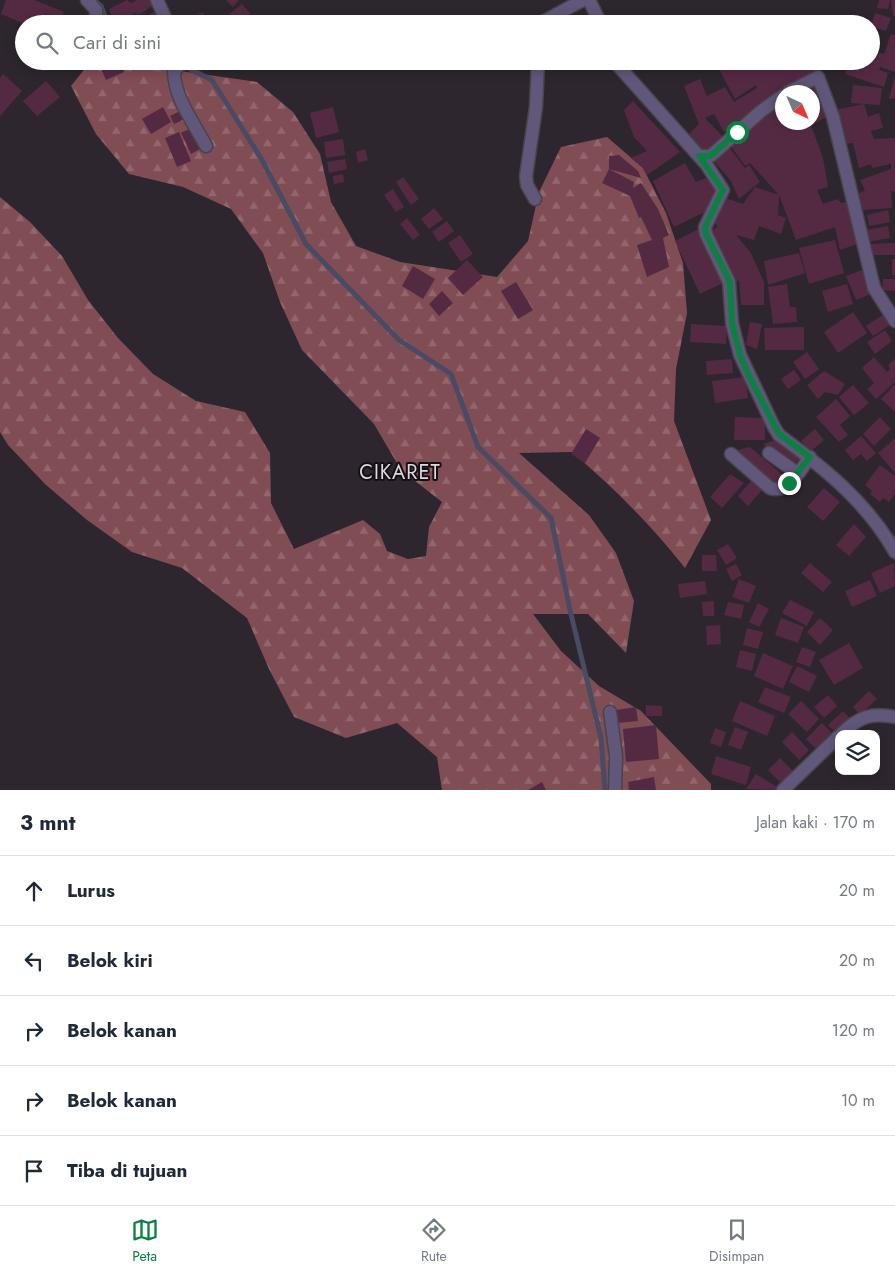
<!DOCTYPE html>
<html lang="id">
<meta charset="utf-8">
<style>
:root{--surface:#fff;--page:#f2f2f3;--text:#1f2937;--muted:#747a83;--line:#e0e1e3;--accent:#0b8043}
body{margin:0;font-family:Jost,sans-serif;background:var(--page);color:var(--text)}
.controls{position:absolute;right:15px;bottom:15px;display:grid;overflow:hidden;border-radius:10px;box-shadow:0 2px 12px #0003}
.controls button{width:45px;height:45px;display:grid;place-items:center;padding:0;border:0;border-bottom:1px solid var(--line);background:var(--surface);color:var(--text);font:25px sans-serif}
.compass{position:absolute;left:775px;top:85px;width:45px;height:45px;border-radius:50%;background:var(--surface);box-shadow:0 2px 12px #0003;rotate:136deg}
.stop{position:absolute;width:15px;height:15px;margin:-11px;border:4px solid #0b8043;border-radius:50%;background:#fff}
.stop.end{background:#0b8043;border-color:#fff;box-shadow:0 1px 5px #0008}
.list{margin:0;padding:0;list-style:none}
h2{display:flex;justify-content:space-between;align-items:center;height:65px;margin:0;padding:0 20px;font-size:21px}
h2 small{font-size:16px;font-weight:400;color:var(--muted)}
.list li{display:grid;grid-template-columns:32px 1fr auto;gap:15px;align-items:center;box-sizing:border-box;height:70px;padding:0 20px;border-top:1px solid var(--line)}
.list b{display:block;font-size:19px;white-space:nowrap}
.list em{font-size:16px;font-style:normal;color:var(--muted)}
.icon{flex:none;width:28px;height:28px;fill:none;stroke:currentColor;stroke-width:2;stroke-linecap:round;stroke-linejoin:round}
.map{position:relative;flex:none;width:895px;height:790px;overflow:hidden}
.search{position:absolute;background:var(--surface);box-shadow:0 2px 12px #0003;left:15px;right:15px;top:15px;height:55px;display:flex;align-items:center;gap:12px;box-sizing:border-box;padding:0 18px;border-radius:28px;color:var(--muted);font-size:19px}
.sheet{height:415px;background:var(--surface)}
nav{display:flex;justify-content:space-around;align-items:center;box-sizing:border-box;height:70px;border-top:1px solid var(--line);background:var(--surface);font-size:14px;color:var(--muted)}
nav a{display:grid;justify-items:center;gap:2px}
nav .on{color:var(--accent)}
.map>svg:first-child{display:block}
.forest{fill:url(#forest-firs)}
.lines{fill:none;stroke-linecap:round;stroke-linejoin:round}
.stream{stroke:#494a64;stroke-width:5}
.building{fill:#542a42}
.minor-casing{stroke:#49434a;stroke-width:15}
.minor{stroke:#61577b;stroke-width:12}
.route{stroke:#0b8043;stroke-width:6}
.labels{text-anchor:middle;dominant-baseline:central;stroke-width:4;stroke-linejoin:round;paint-order:stroke}
.neighbourhood-label{font-size:20px;letter-spacing:1px;fill:#ddd9de;stroke:#131014}
</style>
<div class="map">
<svg width="895" height="790" viewBox="0 0 895 790">
<defs>
<pattern id="forest-firs" width="22" height="20" patternUnits="userSpaceOnUse" patternTransform="scale(1.25)"><rect width="22" height="20" fill="#814d55"/><path d="M5 1l3.5 6h-7zM16 11l3.5 6h-7z" fill="#92666d"/></pattern>
</defs>
<rect width="100%" height="100%" fill="#2d262e"/>
<path class="forest" d="M91 61H136L145 66 257 82 293 112 320 154 331 202 356 246 400 262 497 277 528 241 539 192 561 147 607 137 643 168 666 213 683 263 687 313 676 369 674 421 711 520 685 568C651 525 614 488 572 452L519 453 589 515 616 553 634 601 626 653 588 614H533L561 651 599 686 641 711 711 784V790H442L437 757 397 723 346 738 294 717 269 669 247 618 182 568 132 552 87 520 45 484 8 445 0 432V197L30 222 62 256 88 300 118 338 153 374 196 401 245 412 270 453 271 503 294 549 363 520 380 534 387 551 408 559 426 556 429 527 442 502 401 470 374 424 302 350 280 302 263 253 231 209 183 187 129 174 96 134 71 86Z"/>
<g class="lines">
<path class="stream" d="M94 0 101 6 108 24
M174 61 212 80 262 160 306 244 399 340 451 374 478 447 551 518 570 610 601 738 605 790"/>
</g>
<path class="building" d="M6 0H34L64 12 59 24H25L1 14Z
M127 0 131 3 137 0H151L154 5 137 16 136 13 114 23 109 9Z
M226 0H239L233 7Z
M879 0H890L888 9 877 8Z
M891 0H895V16H893Z
M242 4 251 14 240 24H236L228 15Z
M158 10 164 24H135L134 22Z
M203 12 209 24H191L189 19Z
M875 13 891 18 886 31 871 27Z
M891 34 895 35V72L880 67 879 70 888 73 884 87 845 74 849 61H871V50L884 54Z
M111 61H119L124 72 106 80 100 66Z
M128 61H153L133 71Z
M724 61H809L817 75 724 132 714 114 705 118 724 138 704 153 687 136 699 124 684 86 700 79 707 96 725 87 734 102 757 88 756 85 735 99 719 69 726 63Z
M3 74 22 91 0 116V78Z
M895 76V99L889 98Z
M46 81 60 97 37 116 23 101Z
M816 83 829 116 811 125 823 158 828 187 817 190 823 204 838 199 841 203 853 200 860 243 840 250 835 227 796 240 779 195 750 163 745 166 728 142 782 99V122H812V92H795Z
M853 85 882 88 880 105 864 104 868 117 879 113 883 128 871 131 874 139 895 138V192L891 191 892 208 863 210 858 194 865 190 860 180 891 169V164L872 168 871 164 859 168 853 143 844 144 835 110 864 104 851 103Z
M633 101 680 152 647 175 643 168 631 158 647 151 634 137 624 110Z
M163 107 171 122 151 134 142 119Z
M333 107 339 132 316 138 310 113Z
M184 109 187 118 174 124 170 116Z
M195 126 204 147 191 154 181 133Z
M179 132 191 161 177 167 165 138Z
M343 139 345 155 326 158 324 142Z
M726 143 745 168 749 165 760 182 739 199 731 181 712 159Z
M365 149 368 160 358 163 356 152Z
M619 155 638 171 641 178 609 169 634 182 633 188 641 183 658 209 669 235 663 238 669 267 647 277 637 245 652 240 641 217 639 218 630 196 602 183 609 169V156Z
M345 159 347 169 329 173 327 162Z
M685 163 696 182 709 177 716 192 711 209 674 227 653 181Z
M343 174 344 182 334 184 333 176Z
M403 177 419 199 411 205 396 182Z
M755 187 779 195 778 215 786 218 781 234 759 226 754 240 736 235 751 253 764 282V305H741L739 280 733 284 710 233 718 226 713 222 723 197 743 204Z
M393 189 404 207 396 212 384 195Z
M434 208 443 219 429 229 421 219Z
M888 210 890 222 869 226 867 215Z
M407 218 420 235 413 240 400 224Z
M447 221 454 231 439 242 432 232Z
M888 226 890 238 868 242 866 230Z
M701 228 727 281 700 294 675 241Z
M460 235 473 254 461 262 448 243Z
M835 240 844 273 809 284 799 248Z
M895 243V255H870V244Z
M799 253 805 273 768 285 764 261Z
M892 259H895V275H892Z
M467 260 483 277 463 295 448 278Z
M413 266 435 279 423 299 402 286Z
M862 270 871 294 856 300 846 276Z
M883 279H895V291L883 290Z
M516 282 533 310 518 319 501 291Z
M787 284 790 307H796L797 322 773 324 768 287Z
M847 284 853 304 828 312 822 291Z
M442 291 453 303 439 316 429 304Z
M853 312 867 333 838 353 824 332Z
M884 314 891 324 873 336 866 326Z
M750 322 762 324 757 349 746 345Z
M691 324 727 326 726 344 690 342Z
M804 327V350H765L764 328Z
M885 330 892 341 875 354 867 342Z
M807 352 819 369 805 379 793 362Z
M874 357 887 372 890 369 888 365 895 359V382L876 399 867 389 874 383 862 368Z
M732 359 733 373 707 375 706 361Z
M794 370 801 380 788 389 781 379Z
M824 371 845 384 838 395 825 392 818 399 807 385Z
M745 377 748 398 715 403 712 381Z
M895 384V412L881 399Z
M853 385 869 403 854 415 839 397Z
M836 399 850 416 840 425 848 435 839 442 816 417Z
M735 417 765 418V440H734Z
M880 417 891 429 874 446 863 434Z
M586 429 600 438 585 463 571 454Z
M815 429 824 440 810 452 801 441Z
M861 436 876 453 867 461 861 454 853 460 845 450Z
M895 438V473L878 453Z
M779 439 802 456 792 466 763 444Z
M750 447 786 478 777 488 734 451Z
M880 465 895 476V494L889 502 883 498 880 502 870 494 872 491 865 485Z
M730 474 744 483 722 508 710 497Z
M751 481 762 490 748 506 738 496Z
M824 488 840 502 823 521 807 507Z
M854 524 866 537 849 556 836 545Z
M728 544 737 558 726 565 717 550Z
M702 555H716L717 571H702Z
M810 563 832 582 823 592 801 573Z
M894 563 895 586 880 593 871 573Z
M736 564 742 575 732 581 726 569Z
M739 579 756 586 749 603 732 597Z
M870 580 877 596 852 607 845 591Z
M705 581 707 594 680 598 678 584Z
M790 600 814 612 807 626 782 613Z
M714 601V616H703L702 602Z
M728 602 744 605 741 619 724 615Z
M758 603 769 609 759 627 749 622Z
M781 618 804 627 798 643 775 635Z
M820 618 833 630 820 645 807 632Z
M720 625 721 644 707 645 706 626Z
M747 628 763 632 758 649 743 645Z
M849 643 863 668 834 685 819 660Z
M802 647 816 652 810 667 796 662Z
M740 650 756 654 752 671 736 667Z
M763 653 793 666 783 689 754 676Z
M797 666 817 676 809 692 789 682Z
M765 687 791 697 784 713 758 702Z
M869 691 877 699 860 715 853 707Z
M828 695 837 706 824 718 814 707Z
M740 701 775 716 767 736 732 721Z
M801 701 819 719 807 732 788 714Z
M646 705 662 706V716H646Z
M636 707 638 721 617 723 616 710Z
M843 711 852 721 838 735 828 725Z
M822 723 835 736 819 752 806 739Z
M656 725 659 759 626 762 623 729Z
M735 727 748 732 741 750 728 745Z
M715 728 726 732 721 747 710 743Z
M792 732 809 750 799 760 782 742Z
M716 756 751 767 746 785 711 774Z
M780 758 796 774 784 786 768 770Z
M756 774 777 787 776 790 746 789Z
M654 777 656 790H629L628 782Z
M542 782 546 790H528Z"/>
<g class="lines">
<defs>
<path id="minor" d="M87 0 96 10V24
M157 0 168 24
M589 0 601 24
M539 24 583 0
M183 61 174 72C174 97 195 125 206 146
M614 61 706 164 723 190 705 227 706 234 729 282 732 323 740 355 774 427 779 435C824 468 867 502 895 552
M788 92 818 77 833 117 874 288 895 321
M699 156H710L714 153 760 112 782 96
M535 199 527 185 526 176 536 107 538 61
M769 453 797 473
M731 454 770 488C789 494 800 470 810 457
M610 712 616 756 615 790
M841 734C859 717 871 712 895 717
M783 790 839 736"/>
</defs>
<use href="#minor" class="minor-casing"/>
<use href="#minor" class="minor"/>
</g>
<g class="lines">
<path class="route" d="M737 132 714 153 710 156H699L723 190 705 227 706 234 730 282 732 323 740 355 749 376 779 434 810 457 789 483"/>
</g>
<g class="labels">
<g class="neighbourhood-label">
<text x="400" y="472">CIKARET</text>
</g>
</g>
</svg>
<div class="controls">
<button><svg class="icon" aria-label="layers" viewBox="0 0 24 24"><path d="M12 4l9 5-9 5-9-5zM3 14l9 5 9-5"/></svg></button>
</div>
<svg class="compass" viewBox="-18 -18 36 36"><path d="M0-13l5 13h-10z" fill="#e53935"/><path d="M0 13l5-13h-10z" fill="#747a83"/></svg>
<div class="stop" style="left:737px;top:132px"></div>
<div class="stop end" style="left:789px;top:483px"></div>
<div class="search"><svg class="icon" aria-label="search" viewBox="0 0 24 24"><circle cx="10" cy="10" r="6"/><path d="M15 15l6 6"/></svg>Cari di sini</div>
</div>
<section class="sheet">
<h2>3 mnt<small>Jalan kaki · 170 m</small></h2>
<ul class="list">
<li><svg class="icon" aria-label="ahead" viewBox="0 0 24 24"><path d="M12 20V5M6 11l6-6 6 6"/></svg><div><b>Lurus</b></div><em>20 m</em></li>
<li><svg class="icon" aria-label="left" viewBox="0 0 24 24"><path d="M17 20v-9H6M10 6l-5 5 5 5"/></svg><div><b>Belok kiri</b></div><em>20 m</em></li>
<li><svg class="icon" aria-label="right" viewBox="0 0 24 24"><path d="M7 20v-9h11M14 6l5 5-5 5"/></svg><div><b>Belok kanan</b></div><em>120 m</em></li>
<li><svg class="icon" aria-label="right" viewBox="0 0 24 24"><path d="M7 20v-9h11M14 6l5 5-5 5"/></svg><div><b>Belok kanan</b></div><em>10 m</em></li>
<li><svg class="icon" aria-label="arrive" viewBox="0 0 24 24"><path d="M6 21V4h12l-3 4 3 4H6"/></svg><div><b>Tiba di tujuan</b></div></li>
</ul>
</section>
<nav>
<a class="on"><svg class="icon" aria-label="map" viewBox="0 0 24 24"><path d="M3 6l6-2 6 2 6-2v14l-6 2-6-2-6 2zM9 4v14M15 6v14"/></svg>Peta</a>
<a><svg class="icon" aria-label="directions" viewBox="0 0 24 24"><path d="M12 3l9 9-9 9-9-9zM9 14v-3h6M13 9l2 2-2 2"/></svg>Rute</a>
<a><svg class="icon" aria-label="saved" viewBox="0 0 24 24"><path d="M7 4h10v16l-5-4-5 4z"/></svg>Disimpan</a>
</nav>
